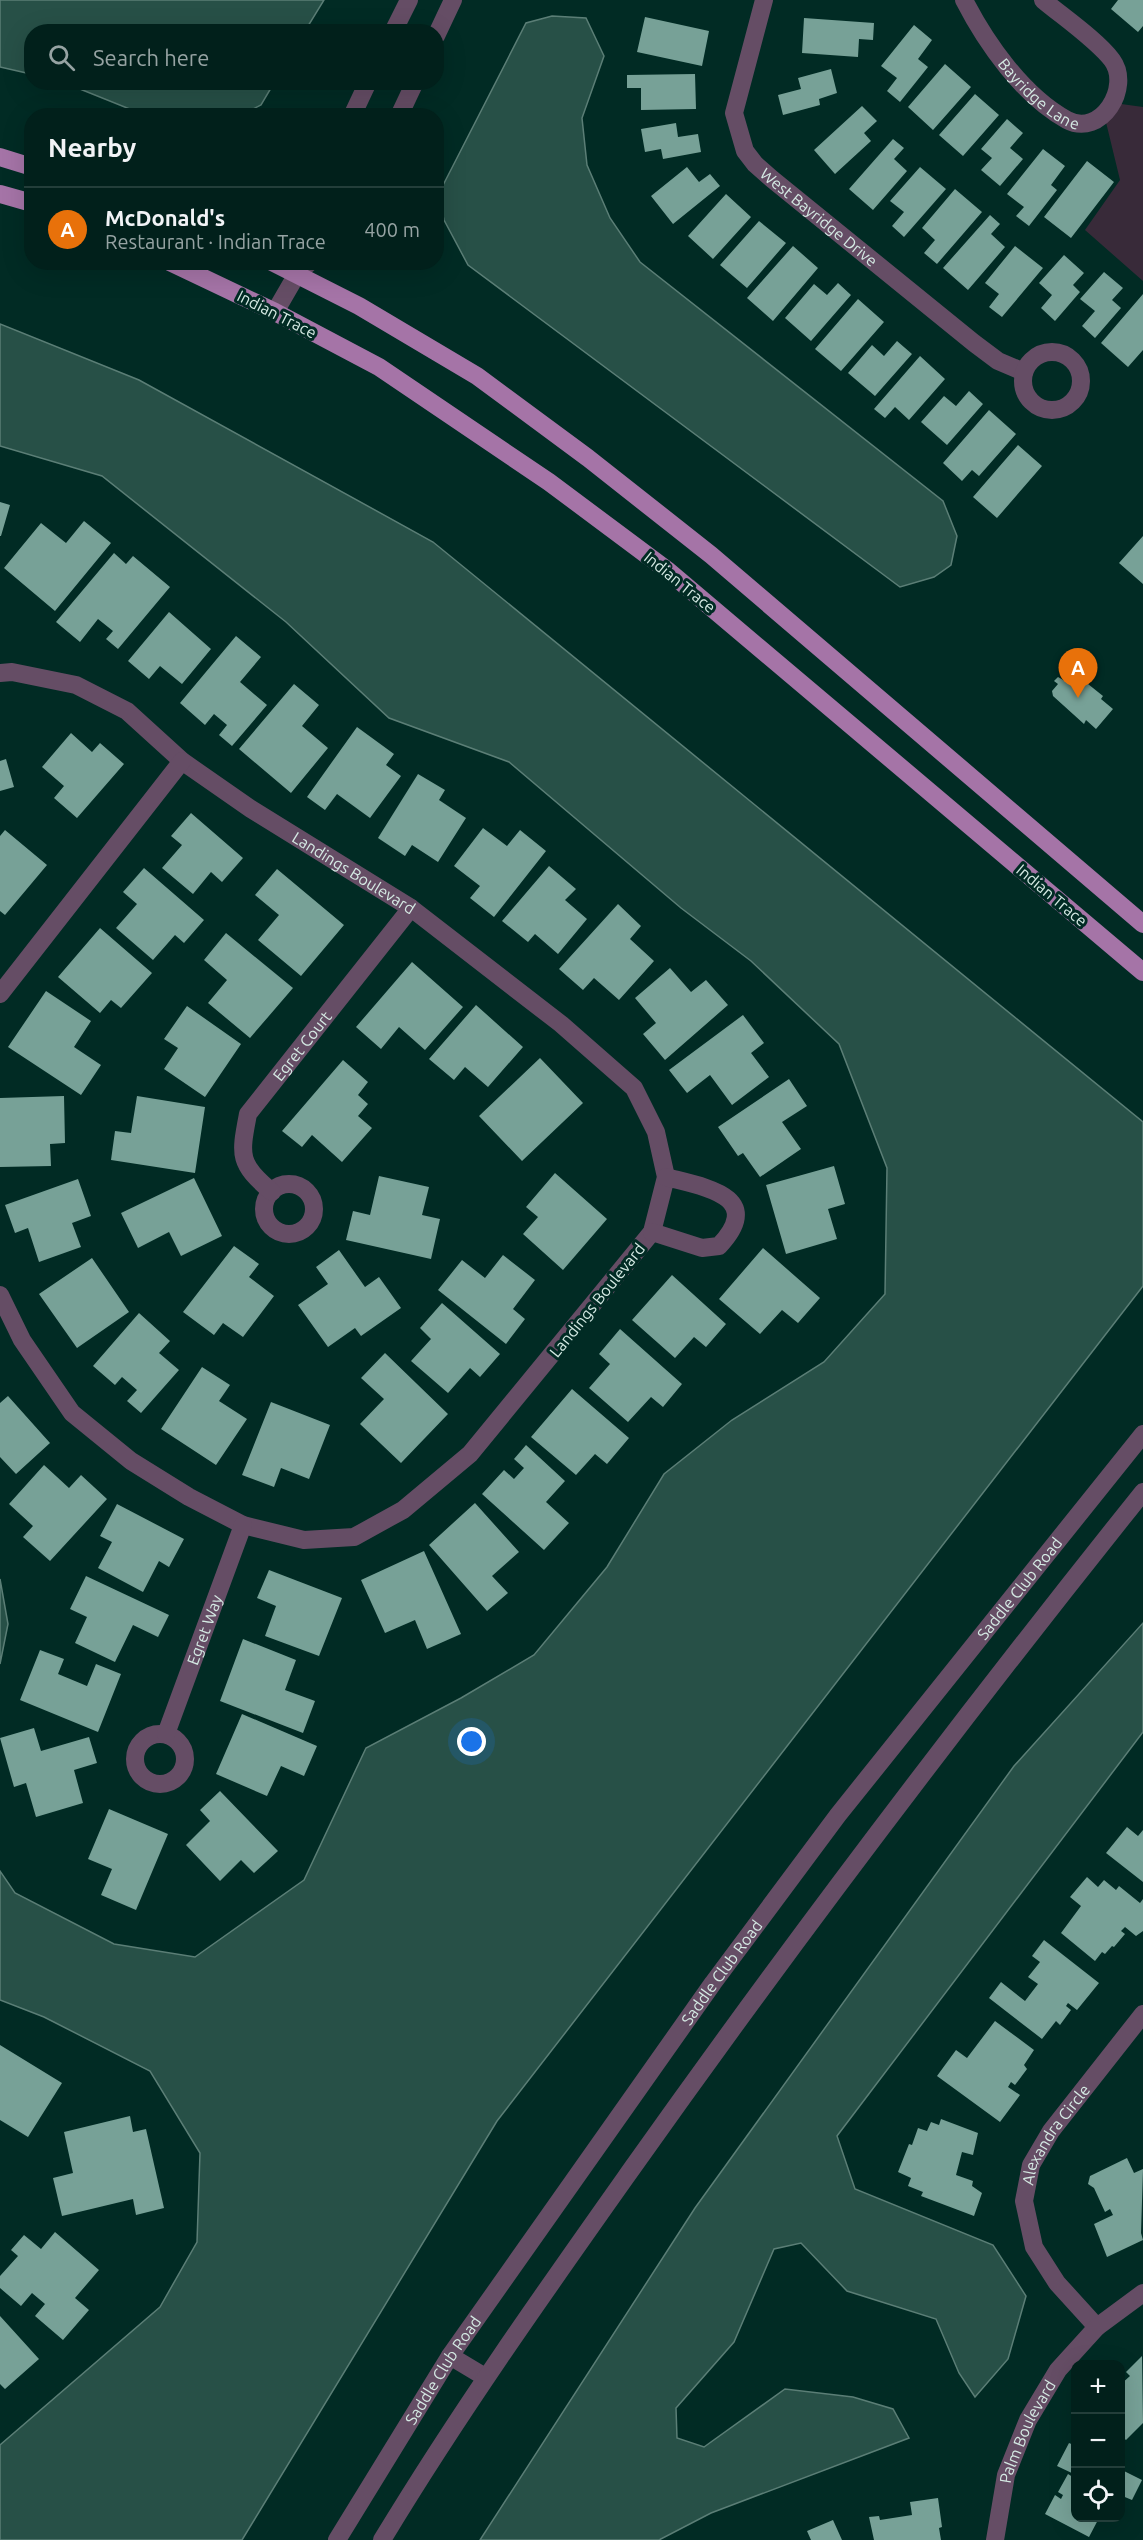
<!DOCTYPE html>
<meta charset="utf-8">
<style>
:root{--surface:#01201b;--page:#0b2824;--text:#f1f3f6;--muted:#96a3a3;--line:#233e3a;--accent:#f18bf5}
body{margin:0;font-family:Ubuntu,sans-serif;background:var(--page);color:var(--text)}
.controls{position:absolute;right:18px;bottom:18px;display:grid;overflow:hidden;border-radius:12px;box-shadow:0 6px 24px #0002}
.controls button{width:54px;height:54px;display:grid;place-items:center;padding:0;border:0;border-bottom:2px solid var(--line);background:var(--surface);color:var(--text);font:30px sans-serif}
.you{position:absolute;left:472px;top:1742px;width:21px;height:21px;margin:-15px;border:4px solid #fff;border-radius:50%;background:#1a73e8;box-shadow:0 0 0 9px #1a73e833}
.badge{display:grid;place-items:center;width:39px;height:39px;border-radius:50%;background:var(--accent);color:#fff;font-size:20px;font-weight:700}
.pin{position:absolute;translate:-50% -50px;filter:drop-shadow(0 2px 3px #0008)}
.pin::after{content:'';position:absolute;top:32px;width:21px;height:18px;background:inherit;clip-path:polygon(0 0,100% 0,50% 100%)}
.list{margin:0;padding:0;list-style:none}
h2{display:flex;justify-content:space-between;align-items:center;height:78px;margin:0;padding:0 24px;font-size:26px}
h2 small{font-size:20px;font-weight:400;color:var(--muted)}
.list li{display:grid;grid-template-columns:39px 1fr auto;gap:18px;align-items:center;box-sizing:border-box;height:84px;padding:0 24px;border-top:2px solid var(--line)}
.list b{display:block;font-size:22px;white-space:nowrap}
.list p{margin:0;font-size:20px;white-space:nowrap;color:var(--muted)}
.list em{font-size:20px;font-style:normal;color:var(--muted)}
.icon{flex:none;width:33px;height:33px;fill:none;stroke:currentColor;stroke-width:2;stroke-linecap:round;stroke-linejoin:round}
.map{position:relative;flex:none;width:1143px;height:2540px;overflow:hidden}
.search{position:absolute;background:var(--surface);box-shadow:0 6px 24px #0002;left:24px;top:24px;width:420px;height:66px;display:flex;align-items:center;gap:15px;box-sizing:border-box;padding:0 21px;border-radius:24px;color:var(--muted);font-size:22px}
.panel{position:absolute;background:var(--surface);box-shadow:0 6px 24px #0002;left:24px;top:108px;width:420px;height:162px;border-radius:24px}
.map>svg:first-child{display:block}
.green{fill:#382a39}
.water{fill:#275047;stroke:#5b7e76;stroke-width:1.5}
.building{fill:#77a197}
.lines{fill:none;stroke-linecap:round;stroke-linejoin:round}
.minor{stroke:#654d65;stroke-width:18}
.major{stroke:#a574a7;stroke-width:18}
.labels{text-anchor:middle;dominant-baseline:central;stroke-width:6;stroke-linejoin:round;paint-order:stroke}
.street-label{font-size:16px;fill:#d5eae4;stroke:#012b24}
</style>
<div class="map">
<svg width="1143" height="2540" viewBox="0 0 1143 2540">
<rect width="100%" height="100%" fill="#012b24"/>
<path class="green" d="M1114 103 1143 107V281L1085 230 1120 180 1104 114Z"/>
<path class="water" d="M0 0H324L305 31 32 32 31 74 0 67Z
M552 16 586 18 604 56 582 118 587 165 610 218 640 262 943 501 957 536 951 565 934 577 900 587 468 265 444 220 438 195 526 23Z
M65 83 274 82V83L261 105 241 115 147 116Z
M0 324 139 380 433 542 1143 1122V1286L497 2121 242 2540H0V2445L160 2307 197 2242 200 2153 150 2071 44 2017 0 2000V1871L15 1893 114 1944 195 1957 304 1880 366 1748 461 1698 534 1655 607 1567 664 1474 732 1420 824 1362 885 1294 887 1168 839 1044 751 961 681 908 509 762 389 718 286 622 102 476 0 446Z
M0 1579 8 1624 0 1664Z
M1143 1623V1732L837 2136 855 2189 993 2245 1026 2296 1008 2359 975 2397 959 2373 936 2319 847 2291 801 2243 774 2249 734 2342 676 2408 677 2438 704 2447 785 2389 853 2397 893 2409 909 2438 711 2513 659 2540H480L695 2208 1014 1766Z"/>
<path class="building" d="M1118 0H1143V26L1138 32 1111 9Z
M645 17 709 31 702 66 637 52Z
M804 18 874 23 873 40 859 39 858 57 802 53Z
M914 25 932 40 918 59 928 67 900 102 887 91 897 78 881 66Z
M945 64 971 87 933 130 908 107Z
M831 69 837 93 819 99 820 105 783 115 778 95 801 89 798 78Z
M695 74 696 109 641 110V88H627V75Z
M975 94 999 115 963 156 939 135Z
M862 106 877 121 864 133 871 141 835 174 814 150Z
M1007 119 1023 133 1010 148 1023 159 1000 186 981 170 992 158 981 149Z
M676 123 678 137 698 134 701 152 663 159 661 149 645 152 641 129Z
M893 139 904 148 894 159 907 171 873 210 849 189Z
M1043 149 1065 166 1051 185 1057 190 1029 226 1016 216 1024 207 1007 194Z
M1087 161 1114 182 1071 238 1044 217Z
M687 167 699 182 710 174 720 186 673 224 651 196Z
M920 167 946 189 904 237 892 226 904 212 890 201Z
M955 189 982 212 937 264 924 253 935 240 922 228Z
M726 194 751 217 713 259 688 236Z
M990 215 1000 224 991 234 1005 247 968 290 943 268Z
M759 221 786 243 747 288 720 265Z
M793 246 818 268 773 321 747 298Z
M1015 246 1043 268 1002 317 989 307 999 294 985 283Z
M1064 255 1084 273 1073 285 1080 292 1055 321 1041 308 1052 295 1039 283Z
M1104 272 1123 288 1112 300 1121 308 1095 338 1082 326 1095 311 1080 299Z
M838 283 851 295 811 341 785 318 814 284 827 295Z
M1143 294V350L1128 367 1101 343Z
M858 299 884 322 841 371 815 349Z
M897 341 912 354 875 396 848 373 872 345 884 356Z
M920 356 945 379 909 420 895 407 885 418 874 409Z
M969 391 983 404 947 445 921 422 944 396 956 406Z
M989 410 1016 434 979 476 972 470 962 481 943 463Z
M1018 445 1042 466 997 518 973 497Z
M0 502 10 505 1 536H0Z
M84 521 111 543 55 611 4 568 41 523 66 543Z
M1143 536V584L1119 563Z
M114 553 126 564 133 556 170 587 118 649 106 639 113 631 98 619 80 642 56 622Z
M169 612 211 649 182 684 160 666 149 679 128 661Z
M236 636 261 657 240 682 267 705 232 746 219 735 227 725 214 714 205 725 180 703Z
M1077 667 1088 675 1083 680 1103 696 1101 699 1113 709 1096 729 1086 720 1084 724 1053 696 1052 691 1058 684 1054 681 1058 677 1065 681Z
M294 684 319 705 302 726 328 748 291 793 239 749Z
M357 727 394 754 386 765 401 776 370 818 337 794 325 810 307 797Z
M71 733 92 752 100 743 124 764 77 818 54 798 64 786 42 767Z
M6 759 14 787 0 791V761Z
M418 774 445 790 439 800 466 818 438 862 412 845 405 856 378 838Z
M191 813 243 858 222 882 211 872 193 894 162 868 182 845 171 836Z
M483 828 507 846 520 830 546 851 494 917 470 898 480 886 454 866Z
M5 830 47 865 5 915 0 911V836Z
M549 866 576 889 565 900 587 919 558 954 535 934 528 942 502 921Z
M144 868 204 920 184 943 175 935 153 960 116 928 137 904 123 892Z
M277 869 344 925 301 976 258 940 279 915 255 895Z
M618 904 641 926 630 939 654 961 619 1000 594 978 583 990 559 969Z
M100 928 152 973 121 1008 111 1000 100 1013 58 977Z
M226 933 293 988 250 1038 208 1003 227 980 204 960Z
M412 962 463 1007 425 1050 399 1027 381 1049 356 1027Z
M670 968 691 992 706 980 728 1005 665 1060 643 1034 656 1023 635 998Z
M46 991 91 1021 74 1047 101 1065 81 1095 8 1047Z
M476 1005 523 1047 488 1087 465 1067 454 1080 429 1059Z
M187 1006 241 1044 205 1097 164 1069 178 1048 164 1039Z
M743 1015 764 1043 751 1053 769 1077 732 1105 710 1075 687 1093 669 1070Z
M540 1058 583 1103 522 1161 479 1116Z
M343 1060 368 1082 358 1095 368 1104 358 1116 372 1128 342 1162 312 1135 302 1147 282 1131Z
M789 1079 807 1106 782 1122 801 1149 760 1177 743 1153 738 1156 718 1127Z
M64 1096 65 1143 50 1144 51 1166 0 1167V1098Z
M137 1096 205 1107 195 1173 111 1160 115 1131 131 1133Z
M834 1166 845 1204 828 1209 837 1239 786 1254 766 1185Z
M555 1173 607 1219 563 1270 523 1234 538 1217 526 1207Z
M379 1176 429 1187 422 1215 440 1219 431 1259 346 1240 353 1211 370 1215Z
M194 1178 222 1236 181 1256 169 1232 138 1248 121 1213Z
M78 1179 91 1216 72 1223 81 1247 39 1262 28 1228 15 1233 5 1205Z
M234 1246 259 1264 249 1277 274 1296 243 1337 223 1323 214 1335 183 1312Z
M763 1248 820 1298 798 1323 782 1310 760 1334 719 1299Z
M339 1250 365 1287 379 1277 401 1308 361 1336 355 1328 328 1347 298 1305 328 1284 316 1267Z
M503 1255 535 1280 513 1309 525 1319 506 1344 438 1290 462 1260 485 1278Z
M92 1258 129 1312 77 1348 39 1294Z
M672 1275 726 1324 706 1347 694 1337 675 1358 632 1320Z
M442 1303 500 1354 480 1377 470 1368 448 1393 411 1361 431 1339 420 1328Z
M139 1313 170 1341 159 1353 179 1370 141 1413 127 1401 137 1390 122 1377 115 1385 93 1366Z
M620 1329 682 1384 663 1407 651 1397 628 1422 589 1388 610 1364 599 1354Z
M385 1353 448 1414 401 1463 360 1424 384 1399 361 1378Z
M202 1367 230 1385 219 1401 247 1419 216 1465 161 1429Z
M572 1389 629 1438 607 1464 595 1454 576 1475 531 1437Z
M8 1396 50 1443 16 1474 0 1457V1403Z
M271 1402 330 1425 309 1479 281 1468 274 1487 242 1475Z
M526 1445 565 1481 546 1502 569 1523 544 1550 482 1494 504 1470 514 1479 524 1468 514 1459Z
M44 1465 69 1488 81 1475 107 1499 50 1561 23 1537 33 1526 9 1504Z
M475 1503 519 1552 492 1576 508 1593 487 1611 429 1545Z
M117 1504 184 1539 169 1567 159 1561 143 1592 98 1568 112 1542 100 1536Z
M424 1551 461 1634 427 1649 415 1620 385 1633 361 1580Z
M269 1570 342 1598 319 1656 265 1636 276 1606 257 1598Z
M86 1576 169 1615 158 1637 133 1625 115 1662 75 1643 87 1617 70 1609Z
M243 1639 296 1660 285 1690 315 1701 303 1733 220 1701Z
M40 1650 64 1659 58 1674 87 1686 96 1664 121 1674 98 1732 20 1700Z
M242 1714 317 1746 304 1776 281 1766 267 1796 216 1774Z
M34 1728 41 1751 89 1737 97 1763 74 1770 83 1803 36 1817 26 1783 14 1787 0 1738Z
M220 1791 278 1851 254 1873 241 1860 220 1881 186 1845 210 1821 200 1810Z
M109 1809 168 1834 136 1910 101 1895 112 1869 88 1859Z
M1127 1827 1138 1836 1143 1830V1882L1106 1853Z
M1087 1877 1098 1887 1104 1880 1116 1890 1119 1886 1140 1903 1143 1899V1931L1136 1936 1125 1927 1121 1931 1125 1934 1114 1947 1112 1946 1105 1954 1102 1952 1095 1961 1061 1933 1081 1906 1070 1897Z
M1044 1940 1099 1983 1077 2010 1068 2003 1066 2006 1071 2010 1060 2025 1056 2021 1042 2039 989 1998 1001 1982 1025 2001 1038 1984 1028 1977 1040 1962 1032 1956Z
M995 2021 1034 2050 1024 2065 1027 2069 1015 2085 1011 2082 1008 2087 1020 2095 1000 2122 937 2076 956 2050 967 2058Z
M0 2045 62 2083 28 2137 0 2120Z
M130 2116 133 2132 146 2129 164 2208 136 2215 133 2199 62 2216 53 2178 73 2173 64 2132Z
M941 2119 978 2133 973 2155 962 2152 956 2175 973 2181 972 2186 982 2193 974 2216 921 2196 923 2192 908 2186 911 2178 898 2172 909 2144 912 2145 918 2128 927 2131 931 2122 939 2125Z
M1127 2158 1134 2173 1143 2169 1141 2233 1143 2240 1107 2257 1094 2224 1113 2215 1110 2209 1105 2212 1094 2188 1088 2184 1090 2176Z
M55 2232 99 2270 75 2298 89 2310 63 2340 35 2316 45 2304 32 2293 21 2306 0 2288V2276L18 2256 11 2250 24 2235 41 2249Z
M0 2316 39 2359 5 2389 0 2384Z
M1142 2356 1143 2423 1126 2440 1120 2435V2385L1130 2376 1126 2372Z
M1069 2443 1076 2446V2475L1057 2466Z
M1120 2469 1142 2480 1132 2500 1120 2495Z
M1068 2474 1076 2479V2518H1105L1104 2520 1099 2518 1089 2537 1045 2514 1055 2495 1061 2499 1063 2495 1058 2492Z
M938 2498 942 2527 939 2528 941 2540H874L869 2517 879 2516 880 2520 912 2515 910 2502Z
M833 2520 842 2540H811L807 2531Z"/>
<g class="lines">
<g class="minor">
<path id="s1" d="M764 0 734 113 745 151 755 164 772 179 974 343 998 361 1024 372"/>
<path id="s2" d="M964 0C986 43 1023 96 1067 120 1101 138 1132 87 1112 60 1097 40 1062 16 1043 0"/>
<path d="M393 32 409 0"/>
<path d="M436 36 453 0"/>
<path d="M352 116 368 82"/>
<path d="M399 116 415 82"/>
<path d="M275 312 297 274 310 262"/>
<circle cx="1052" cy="381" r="29"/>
<path id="s3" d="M0 673 12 672 76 685 127 711 182 761 251 809 411 908 561 1024 634 1088 656 1132 666 1177 652 1232 470 1454 403 1510 354 1537 304 1540 243 1525 189 1497 131 1461 72 1413 22 1340 0 1295"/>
<path d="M0 994 182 761"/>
<circle cx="289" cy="1209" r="25"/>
<path id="s4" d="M272 1192C238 1163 240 1156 248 1114L411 908"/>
<path d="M652 1232 702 1248 719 1246C766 1196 704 1187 666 1177"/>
<circle cx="160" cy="1759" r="25"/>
<path id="s5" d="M166 1734 243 1525"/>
<path id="s6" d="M1097 2327 1057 2283 1034 2247 1024 2201 1031 2165 1051 2131 1143 2014"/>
<path d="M450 2356 485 2377"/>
<path id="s7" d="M337 2540 450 2356 713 1983 838 1815 1143 1434"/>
<path d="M382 2540C460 2411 546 2290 633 2167 796 1937 967 1712 1143 1492"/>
<path id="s8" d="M995 2540 1006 2475 1028 2420 1058 2370 1097 2327 1143 2293"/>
</g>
<path class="major" d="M0 157 32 167
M0 194 32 203
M170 262 275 312 379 367 549 482 667 570 1143 972
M272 262 359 306 477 376 588 458 711 555 1143 924"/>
</g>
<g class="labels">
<g class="street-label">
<text stroke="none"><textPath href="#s2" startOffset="122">Bayridge Lane</textPath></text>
<text stroke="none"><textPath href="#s1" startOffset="256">West Bayridge Drive</textPath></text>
<text transform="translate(277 314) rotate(27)">Indian Trace</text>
<text transform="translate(680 582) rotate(39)">Indian Trace</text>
<text stroke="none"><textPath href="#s3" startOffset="414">Landings Boulevard</textPath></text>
<text transform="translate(1052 895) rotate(40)">Indian Trace</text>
<text stroke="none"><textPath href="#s4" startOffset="176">Egret Court</textPath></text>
<text transform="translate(597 1300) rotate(-51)">Landings Boulevard</text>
<text stroke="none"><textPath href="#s7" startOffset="1172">Saddle Club Road</textPath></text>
<text stroke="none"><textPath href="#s5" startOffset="111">Egret Way</textPath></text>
<text stroke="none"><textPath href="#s7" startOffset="686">Saddle Club Road</textPath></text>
<text stroke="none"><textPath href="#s6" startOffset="224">Alexandra Circle</textPath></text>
<text stroke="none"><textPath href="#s7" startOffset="200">Saddle Club Road</textPath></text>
<text stroke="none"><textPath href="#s8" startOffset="114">Palm Boulevard</textPath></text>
</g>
</g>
</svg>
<div class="controls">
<button>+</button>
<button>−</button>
<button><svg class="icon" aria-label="locate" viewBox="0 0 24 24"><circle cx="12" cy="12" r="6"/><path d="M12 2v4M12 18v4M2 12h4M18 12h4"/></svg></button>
</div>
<div class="you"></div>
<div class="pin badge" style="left:1078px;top:698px;background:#e8710a">A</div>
<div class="search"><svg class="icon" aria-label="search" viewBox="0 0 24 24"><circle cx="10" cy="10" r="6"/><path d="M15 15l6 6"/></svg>Search here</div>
<section class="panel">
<h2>Nearby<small></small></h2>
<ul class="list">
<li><span class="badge" style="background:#e8710a">A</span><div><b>McDonald's</b><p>Restaurant · Indian Trace</p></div><em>400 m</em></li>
</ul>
</section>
</div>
